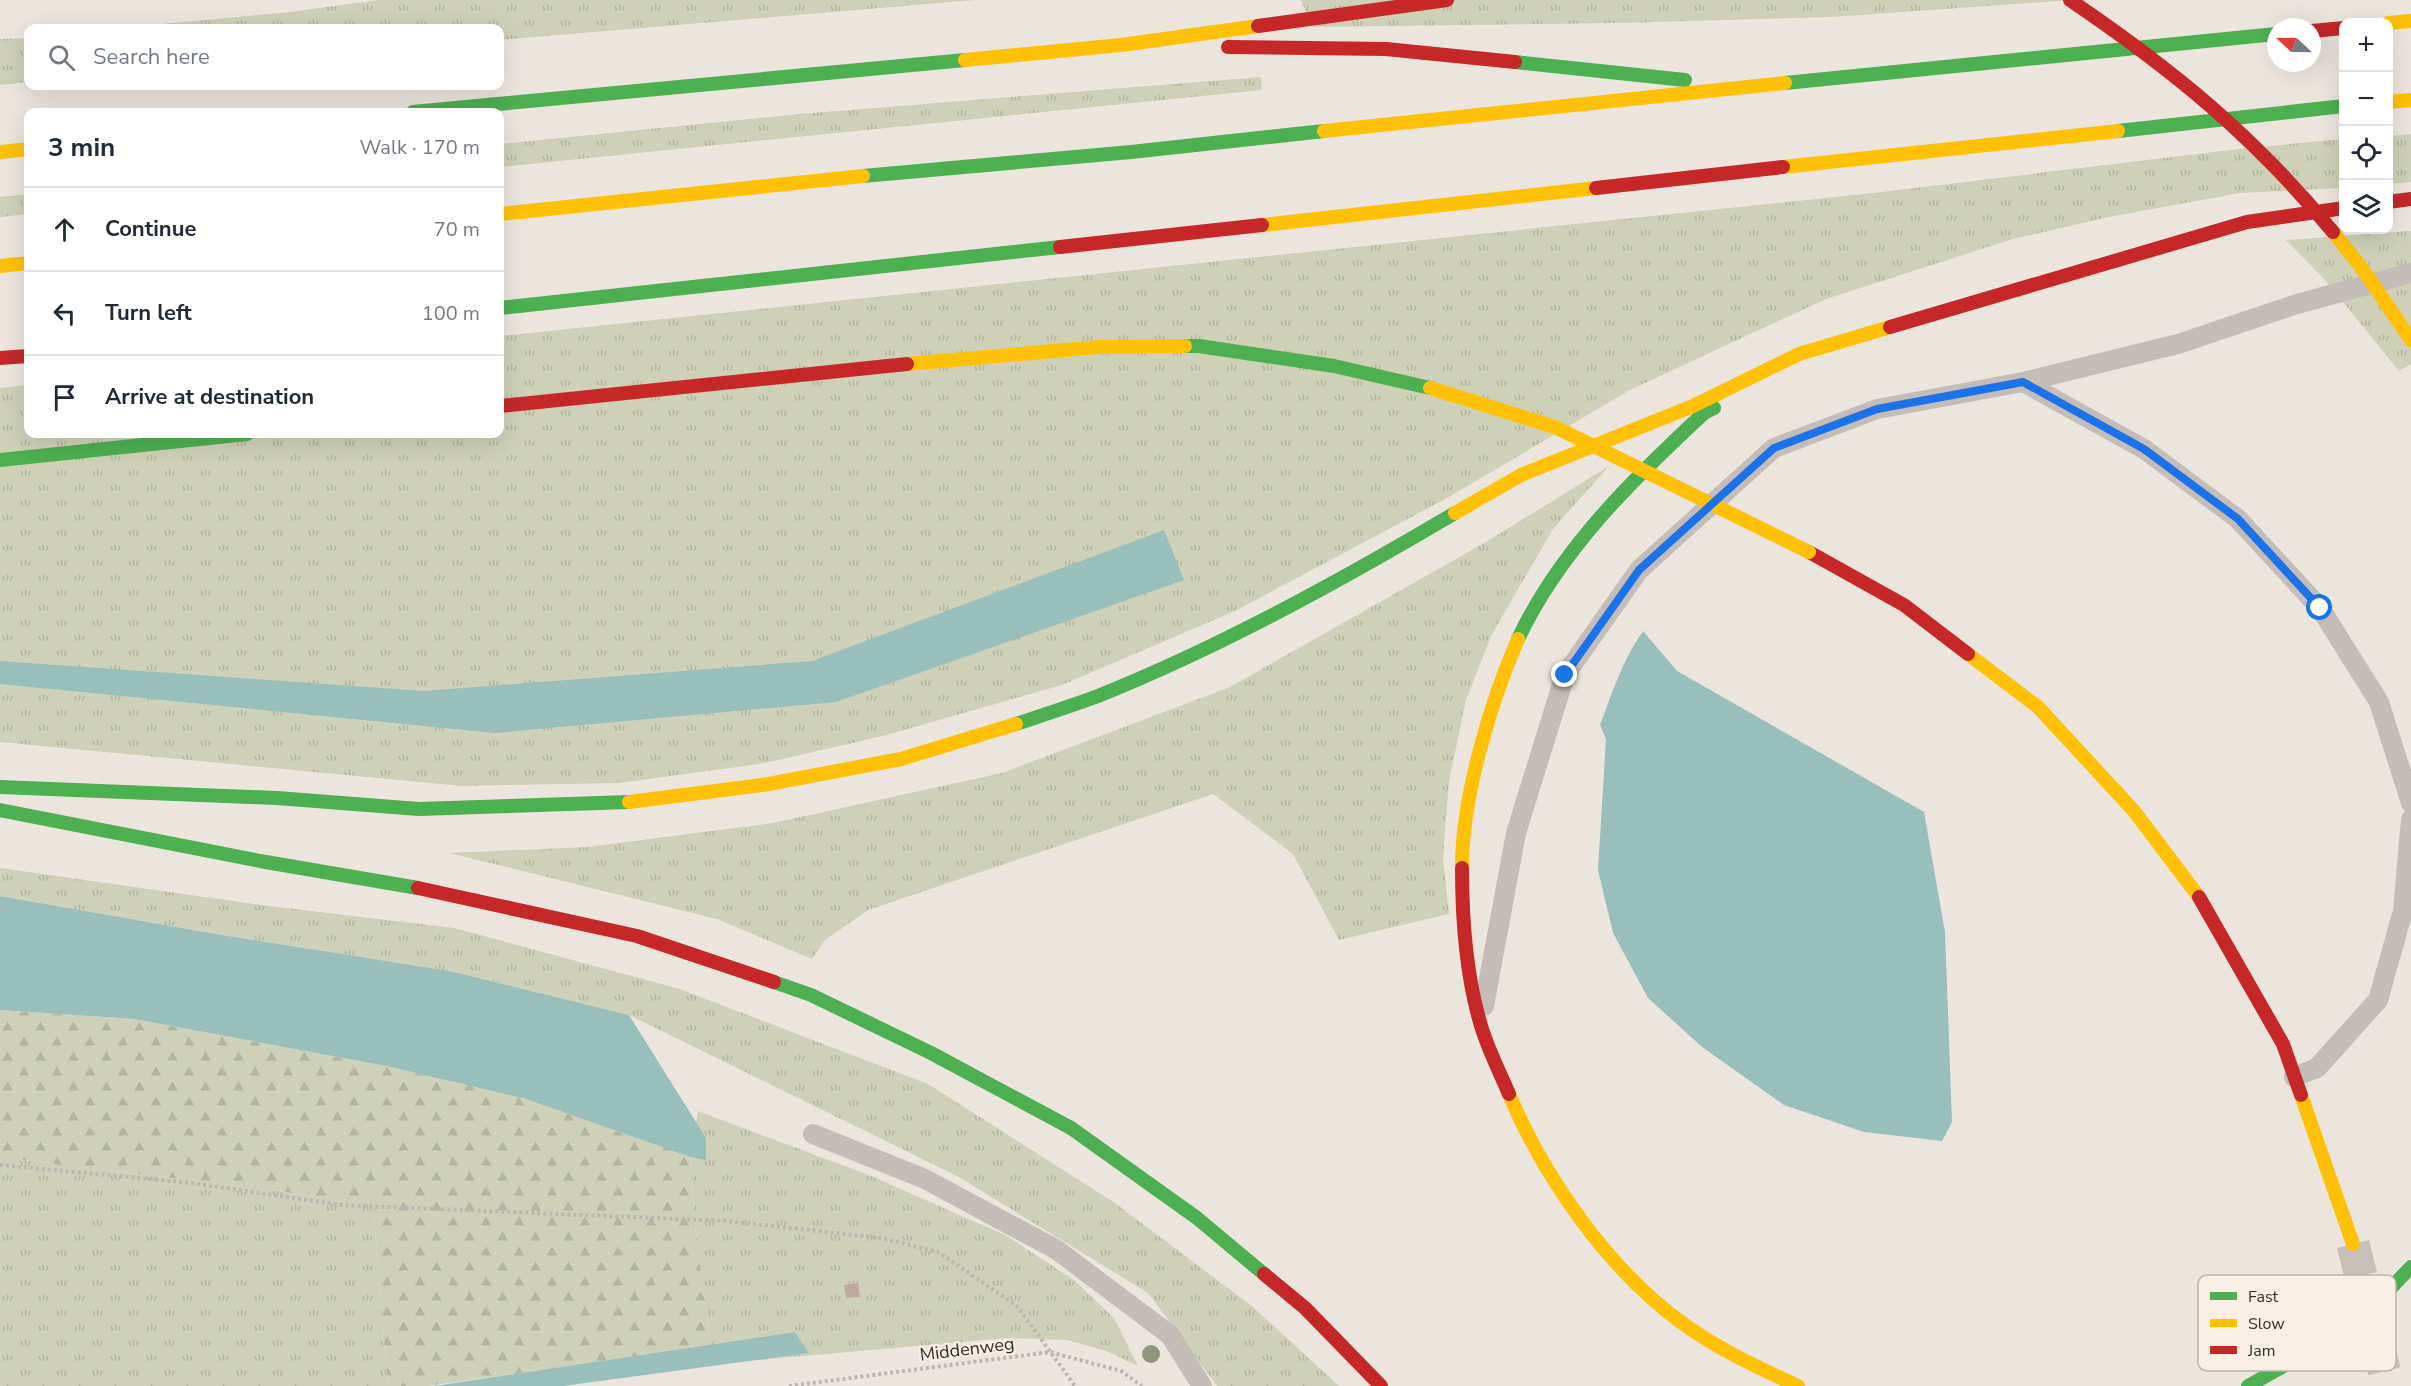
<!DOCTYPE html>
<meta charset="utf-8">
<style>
:root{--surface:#fff;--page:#f2f2f3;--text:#1f2937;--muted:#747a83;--line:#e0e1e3}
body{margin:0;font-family:"Nunito Sans",sans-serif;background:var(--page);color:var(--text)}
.controls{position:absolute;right:18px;top:18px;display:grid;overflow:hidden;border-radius:12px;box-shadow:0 6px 24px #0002}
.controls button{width:54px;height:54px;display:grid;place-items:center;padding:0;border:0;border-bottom:2px solid var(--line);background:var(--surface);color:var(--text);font:30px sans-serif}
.compass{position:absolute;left:2267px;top:18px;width:54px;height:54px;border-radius:50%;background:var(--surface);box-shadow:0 6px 24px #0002;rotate:292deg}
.stop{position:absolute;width:18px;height:18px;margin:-14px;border:4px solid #1a73e8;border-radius:50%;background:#fff}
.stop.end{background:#1a73e8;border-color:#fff;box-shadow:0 2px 6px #0008}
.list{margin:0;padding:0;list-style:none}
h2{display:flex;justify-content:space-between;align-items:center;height:78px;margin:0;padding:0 24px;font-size:26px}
h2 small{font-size:20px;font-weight:400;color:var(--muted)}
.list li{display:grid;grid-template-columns:39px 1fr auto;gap:18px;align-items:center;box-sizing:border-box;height:84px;padding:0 24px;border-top:2px solid var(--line)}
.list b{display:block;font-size:22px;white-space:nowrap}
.list em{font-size:20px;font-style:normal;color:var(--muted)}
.icon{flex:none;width:33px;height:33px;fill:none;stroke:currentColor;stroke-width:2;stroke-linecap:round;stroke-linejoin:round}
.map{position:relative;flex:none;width:2411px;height:1386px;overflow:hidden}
.search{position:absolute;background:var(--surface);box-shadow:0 6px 24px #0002;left:24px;top:24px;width:480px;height:66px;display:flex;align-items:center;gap:15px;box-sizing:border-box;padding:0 21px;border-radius:12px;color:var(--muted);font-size:22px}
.panel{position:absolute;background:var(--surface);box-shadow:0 6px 24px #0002;left:24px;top:108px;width:480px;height:330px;border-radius:12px}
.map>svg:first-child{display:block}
.grass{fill:url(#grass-tufts)}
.forest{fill:url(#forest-firs)}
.water{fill:#99bfbd}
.building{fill:#c0a79f}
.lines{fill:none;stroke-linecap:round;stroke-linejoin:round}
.highway-tunnel{stroke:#c7c0b9;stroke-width:33;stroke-dasharray:33 16;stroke-linecap:butt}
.path{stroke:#bdb5b0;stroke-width:4;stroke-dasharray:3 3;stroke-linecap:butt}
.lane{stroke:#c4bcb7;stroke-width:20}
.fast{stroke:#4caf50;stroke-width:14}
.slow{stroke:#ffc107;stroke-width:14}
.jam{stroke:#c62828;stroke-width:14}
.slow-bridge{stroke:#ffc107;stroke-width:14}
.jam-bridge{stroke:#c62828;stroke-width:14}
.tree{fill:#91957a}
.route{stroke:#1a73e8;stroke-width:8}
.labels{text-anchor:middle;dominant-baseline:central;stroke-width:4.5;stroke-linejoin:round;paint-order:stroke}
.street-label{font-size:18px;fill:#352a26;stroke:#f9efe4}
.key{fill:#f9efe4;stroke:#beb4ab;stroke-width:1.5}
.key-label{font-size:16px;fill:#352a26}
</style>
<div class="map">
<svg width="2411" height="1386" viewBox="0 0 2411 1386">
<defs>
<pattern id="grass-tufts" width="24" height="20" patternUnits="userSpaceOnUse" patternTransform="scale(1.5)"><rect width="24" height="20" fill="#ced1b7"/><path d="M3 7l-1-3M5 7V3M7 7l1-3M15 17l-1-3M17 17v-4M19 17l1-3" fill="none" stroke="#b2b49d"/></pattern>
<pattern id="forest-firs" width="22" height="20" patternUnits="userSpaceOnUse" patternTransform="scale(1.5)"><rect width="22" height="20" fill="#ced1b7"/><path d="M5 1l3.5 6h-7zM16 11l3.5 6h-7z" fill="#b2b49d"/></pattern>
</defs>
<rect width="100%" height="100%" fill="#ece5de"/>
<path class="grass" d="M379 0H975L500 40V28H119L290 12Z
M1301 0H2074L1831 17 1620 23 1312 27Z
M28 38V82L0 85V39Z
M1261 77 1262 90 500 167V144L799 114Z
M2411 134V182L2389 184V136Z
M2343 139V188L2240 193 2109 217 2013 239 1826 299 1630 390 1447 498 1235 611 1062 685 883 736 765 763 619 783 462 786 0 742V388L28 385V434H500V336L1873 193 2247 148Z
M28 194V214L0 217V197Z
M2411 231V364L2399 371 2325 280 2286 240Z
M1609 466 1553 529 1491 636 1466 700 1449 781 1443 858 1449 914 1339 940 1293 854 1213 794 868 910 825 940 812 959 717 919 449 853 587 847 773 823 1002 773 1230 687 1486 542Z
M0 868 261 905 454 928 680 989 928 1084 1115 1203 1253 1307 1339 1386H1217L1148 1293 957 1176 629 1015 450 971 222 935 0 896Z
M698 1111 869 1175 1005 1235 1074 1280 1114 1318 1138 1366 1109 1352 1068 1340 1006 1338 747 1361 711 1347 695 1225 690 1157Z
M0 1157 373 1203 388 1386H0Z"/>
<path class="forest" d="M0 1010 134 1019 386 1066 526 1099 690 1157 695 1225 711 1347 427 1386H388L373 1203 0 1157Z"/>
<path class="water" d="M1164 530 1184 580 836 702 495 733 0 684V661L424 691 812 661Z
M1643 631 1677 671 1924 812 1945 932 1952 1122 1942 1141 1864 1132 1784 1105 1702 1047 1648 998 1613 933 1598 870 1606 739 1600 725C1612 693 1623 659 1643 631Z
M0 896 222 935 450 971 629 1015 706 1138V1160L690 1157 526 1099 386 1066 134 1019 0 1010Z
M795 1332 809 1353 563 1386H434Z"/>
<path class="building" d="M858 1283 860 1297 846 1298 844 1285Z"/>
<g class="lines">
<path class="highway-tunnel" d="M2353 1244 2388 1386"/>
<path class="path" d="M0 1165 192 1183 341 1205 727 1221 881 1238 938 1252 1017 1306 1075 1386
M789 1386 1050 1352 1121 1371 1142 1386"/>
<path class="lane" d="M2023 382 2144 449 2238 519 2320 608 2379 702 2411 803
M1484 1006 1516 833 1565 675 1639 570 1774 448 1877 409 2023 382 2178 344 2297 304 2411 273
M2294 1077 2317 1068 2378 1000 2403 911 2411 819
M813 1134 925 1179 1057 1250 1170 1335 1202 1386"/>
<path class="fast" d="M1515 62 1685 80
M1785 83 2276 34
M413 112 965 60
M2118 131 2344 106
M863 176 1131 152 1324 131
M500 308 1060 247
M1185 346H1199L1334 366 1430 388
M0 460 247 434
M1518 639C1560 550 1633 479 1704 413L1714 408
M1016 724C1043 715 1071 706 1098 696 1222 646 1340 581 1455 513
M0 787 277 798 419 809 629 802
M0 810 260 861 418 888
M774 982 811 995 931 1053 1071 1128 1197 1218 1264 1274
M2248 1386 2312 1350 2388 1291 2411 1267"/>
<path class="slow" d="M2388 23 2411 21
M965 60 1121 45 1258 26
M2388 102 2411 100
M1324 131 1785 83
M0 152 28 149
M1783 167 2118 131
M500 214 863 176
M1262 225 1596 188
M0 266 28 263
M907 364 1099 347 1185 346
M1455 513 1521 475 1693 406 1799 354 1890 327
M1968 654 2038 707 2134 811 2199 897
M629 802 762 785 901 759 1016 724
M1462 868C1462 797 1490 704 1518 639
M1509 1094C1544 1178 1610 1272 1685 1325 1720 1350 1759 1368 1798 1386
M2301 1095 2353 1244"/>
<path class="jam" d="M1258 26 1447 0
M2312 31 2344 28
M1228 47 1386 49 1515 62
M1596 188 1783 167
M2388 202 2411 199
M1060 247 1262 225
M1890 327 2247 222 2344 208
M0 358 28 356
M500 406 907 364
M1809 552 1904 605 1968 654
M1462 868C1462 921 1466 978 1482 1029 1489 1051 1500 1073 1509 1094
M418 888 637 936 774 982
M2199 897 2283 1044 2301 1095
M1264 1274 1305 1308 1381 1386"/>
<path class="slow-bridge" d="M2333 232 2364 271 2411 340
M1430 388 1555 427 1809 552"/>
<path class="jam-bridge" d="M2070 0C2173 70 2254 136 2333 232"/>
</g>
<circle class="tree" cx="1151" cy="1354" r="9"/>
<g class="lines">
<path class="route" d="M1565 675 1639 570 1774 448 1877 409 2023 382 2144 449 2238 519 2320 608"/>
</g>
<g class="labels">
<g class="street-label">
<text transform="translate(967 1349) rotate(-7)">Middenweg</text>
</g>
</g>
<rect x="2198" y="1275" width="198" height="96" rx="9" class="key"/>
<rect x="2210" y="1292" width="27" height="8" fill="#4caf50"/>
<rect x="2210" y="1319" width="27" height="8" fill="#ffc107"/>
<rect x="2210" y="1346" width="27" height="8" fill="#c62828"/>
<g class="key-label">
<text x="2248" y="1302">Fast</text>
<text x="2248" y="1329">Slow</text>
<text x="2248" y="1356">Jam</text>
</g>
</svg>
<div class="controls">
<button>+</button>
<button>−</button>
<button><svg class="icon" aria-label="locate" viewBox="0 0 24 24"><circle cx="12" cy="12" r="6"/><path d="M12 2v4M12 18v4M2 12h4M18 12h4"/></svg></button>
<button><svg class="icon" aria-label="layers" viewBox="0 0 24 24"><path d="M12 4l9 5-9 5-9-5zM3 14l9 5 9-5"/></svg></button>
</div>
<svg class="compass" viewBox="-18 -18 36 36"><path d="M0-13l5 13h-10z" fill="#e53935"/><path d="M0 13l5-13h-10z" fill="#747a83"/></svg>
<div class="stop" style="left:2320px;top:608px"></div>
<div class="stop end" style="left:1565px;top:675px"></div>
<div class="search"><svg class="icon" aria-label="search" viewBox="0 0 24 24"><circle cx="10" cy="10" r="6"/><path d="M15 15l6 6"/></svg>Search here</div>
<section class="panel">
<h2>3 min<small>Walk · 170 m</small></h2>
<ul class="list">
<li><svg class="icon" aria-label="ahead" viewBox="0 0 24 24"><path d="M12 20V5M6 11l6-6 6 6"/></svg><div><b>Continue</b></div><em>70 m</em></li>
<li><svg class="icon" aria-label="left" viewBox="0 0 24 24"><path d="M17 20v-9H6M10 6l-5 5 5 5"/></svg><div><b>Turn left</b></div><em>100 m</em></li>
<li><svg class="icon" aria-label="arrive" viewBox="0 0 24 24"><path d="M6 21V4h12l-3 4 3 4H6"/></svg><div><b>Arrive at destination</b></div></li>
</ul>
</section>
</div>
